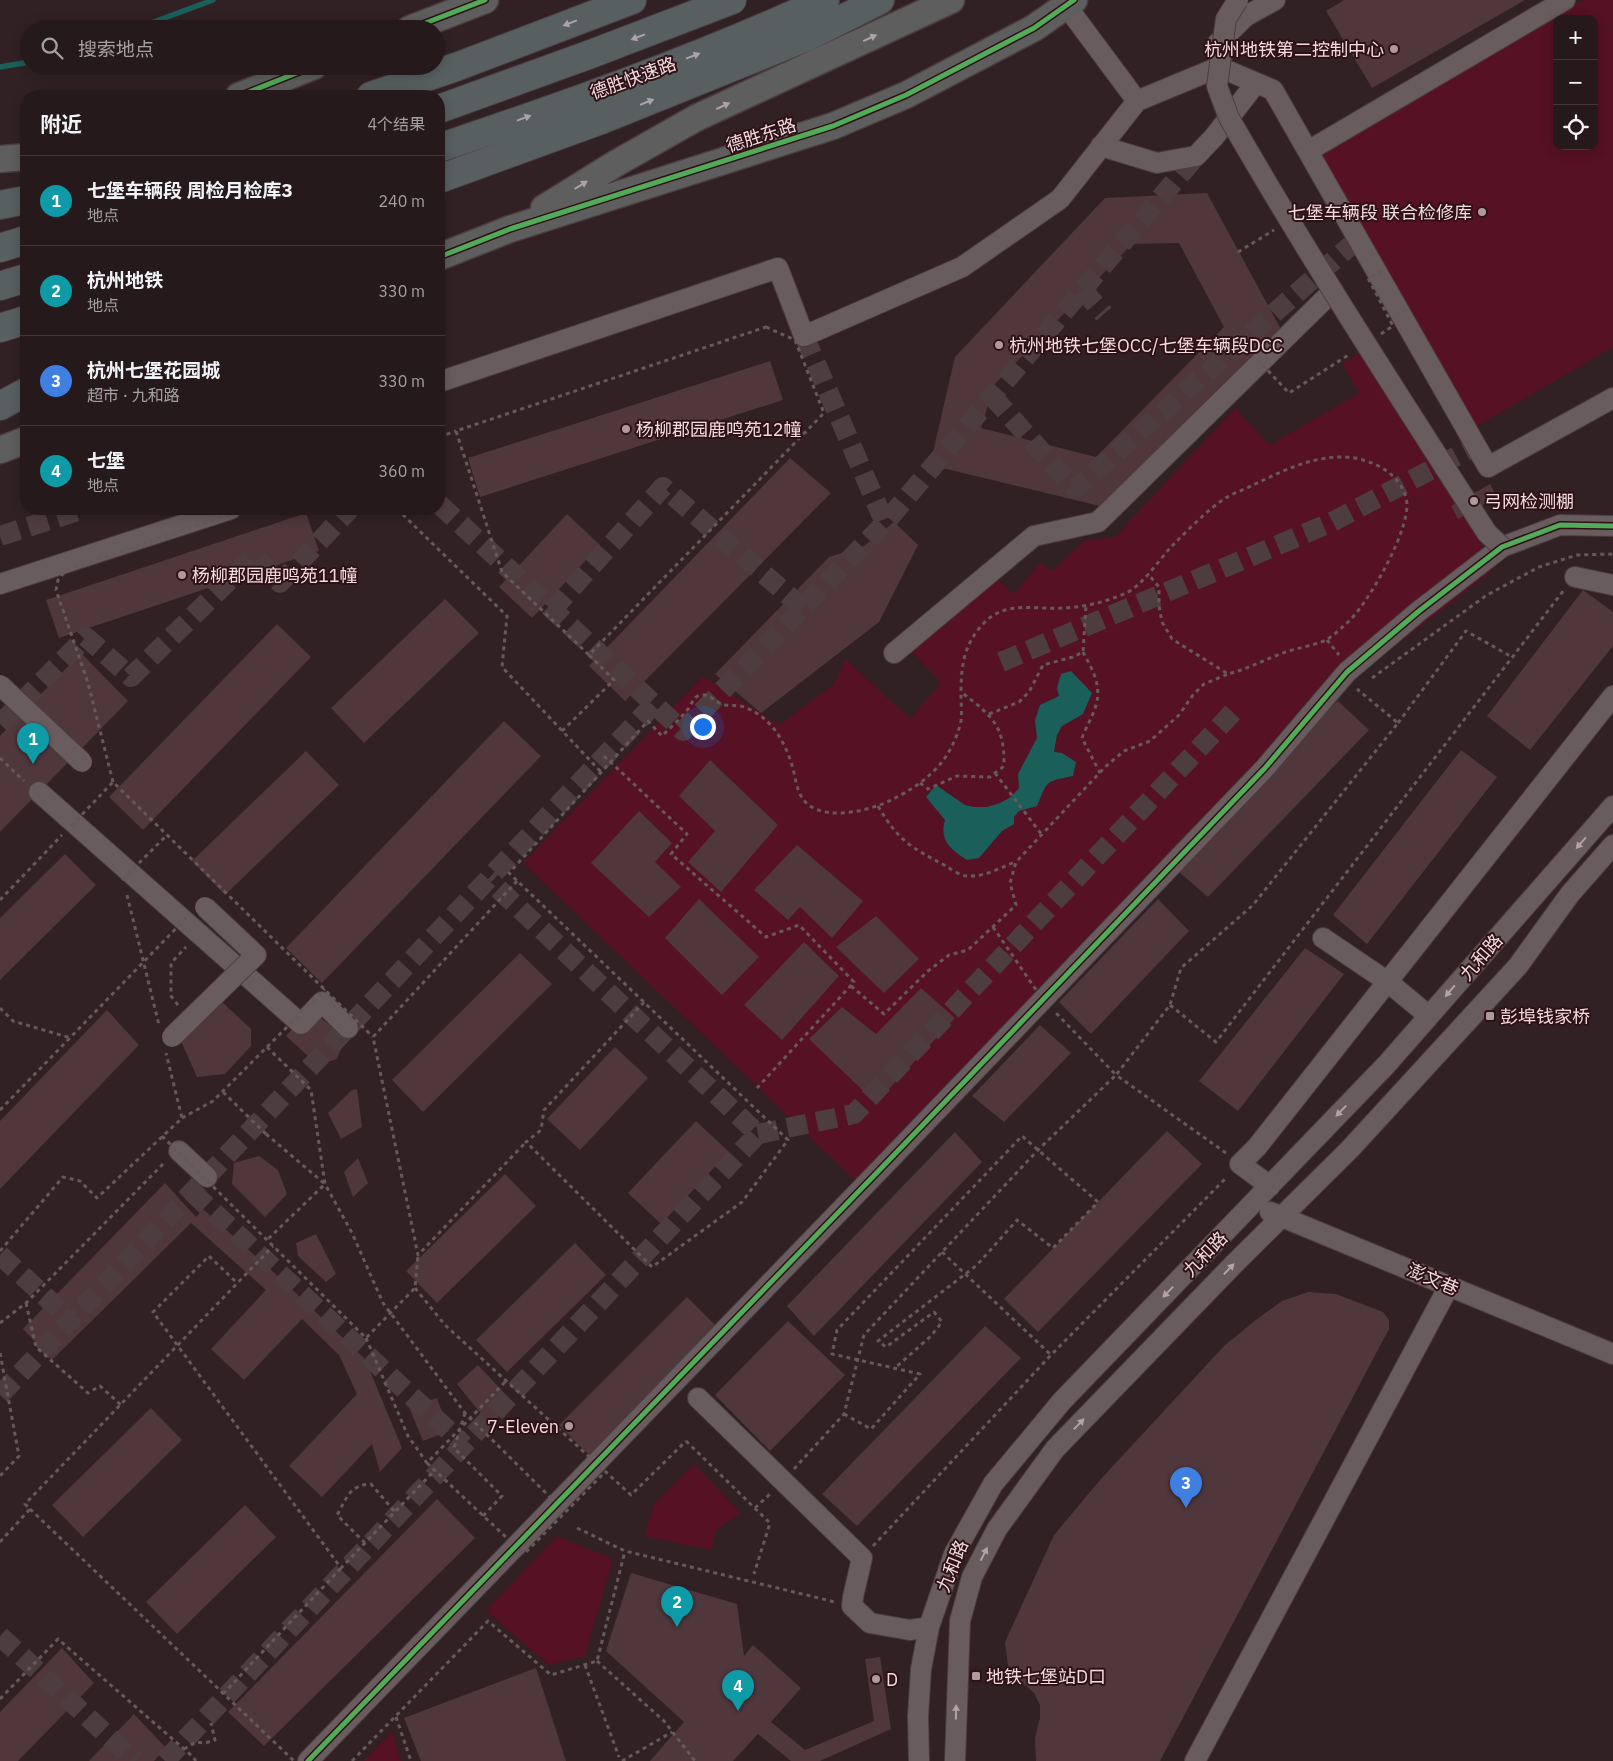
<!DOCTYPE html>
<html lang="zh">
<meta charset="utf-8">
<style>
:root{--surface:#25191b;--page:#2d2224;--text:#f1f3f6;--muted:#a3a0a3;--line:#42383a;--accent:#2563eb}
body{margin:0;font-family:"IBM Plex Sans","Noto Sans SC",sans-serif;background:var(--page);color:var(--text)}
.controls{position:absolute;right:15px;top:15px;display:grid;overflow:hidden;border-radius:10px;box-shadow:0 2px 12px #0003}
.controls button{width:45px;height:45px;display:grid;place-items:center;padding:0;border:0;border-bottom:1px solid var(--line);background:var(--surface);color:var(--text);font:25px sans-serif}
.you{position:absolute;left:702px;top:726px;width:18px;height:18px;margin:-12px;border:4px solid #fff;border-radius:50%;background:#1a73e8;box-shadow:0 0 0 8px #1a73e833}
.badge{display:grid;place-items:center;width:32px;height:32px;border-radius:50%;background:var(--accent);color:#fff;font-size:16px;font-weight:700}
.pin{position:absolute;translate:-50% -41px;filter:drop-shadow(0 1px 2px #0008)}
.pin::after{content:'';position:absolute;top:26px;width:18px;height:15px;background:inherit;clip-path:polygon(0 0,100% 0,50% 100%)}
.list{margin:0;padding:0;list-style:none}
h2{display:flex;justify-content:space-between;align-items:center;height:65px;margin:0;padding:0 20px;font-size:21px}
h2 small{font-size:16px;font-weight:400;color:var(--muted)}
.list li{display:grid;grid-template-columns:32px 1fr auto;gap:15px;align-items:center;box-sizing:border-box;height:90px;padding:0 20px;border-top:1px solid var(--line)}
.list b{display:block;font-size:19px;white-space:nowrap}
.list p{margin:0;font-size:16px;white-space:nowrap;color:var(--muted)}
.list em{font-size:16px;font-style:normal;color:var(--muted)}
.icon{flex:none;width:28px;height:28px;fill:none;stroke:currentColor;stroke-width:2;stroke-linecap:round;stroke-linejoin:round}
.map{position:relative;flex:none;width:1613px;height:1761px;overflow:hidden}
.search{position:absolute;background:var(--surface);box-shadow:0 2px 12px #0003;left:20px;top:20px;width:425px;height:55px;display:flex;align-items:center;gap:12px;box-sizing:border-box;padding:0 18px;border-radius:28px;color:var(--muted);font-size:19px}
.panel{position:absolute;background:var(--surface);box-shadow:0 2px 12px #0003;left:20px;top:90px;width:425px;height:425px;border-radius:20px}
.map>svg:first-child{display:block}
.green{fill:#561124;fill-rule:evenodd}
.water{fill:#1a5f5a}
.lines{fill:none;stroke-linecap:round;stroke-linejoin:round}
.stream{stroke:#1a5f5a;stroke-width:5.5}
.building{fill:#4f373c;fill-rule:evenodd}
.minor-tunnel{stroke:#4e3d40;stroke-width:20;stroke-dasharray:20 10;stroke-linecap:butt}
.minor-casing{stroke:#4b3d40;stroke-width:22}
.major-casing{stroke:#4b3d40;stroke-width:29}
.highway-casing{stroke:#4b3d40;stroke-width:30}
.path{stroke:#67595b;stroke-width:3;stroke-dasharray:4 4;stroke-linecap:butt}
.minor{stroke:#695c5e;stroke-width:20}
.major{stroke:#5f5e5f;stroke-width:26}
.highway{stroke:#575f60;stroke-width:28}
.minor-bridge-casing{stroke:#4b3d40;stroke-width:22;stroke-linecap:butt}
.path-bridge{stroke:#67595b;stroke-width:3;stroke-dasharray:4 4;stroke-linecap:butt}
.minor-bridge{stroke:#695c5e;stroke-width:20}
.cycleway-casing{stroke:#2e1116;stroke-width:8}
.cycleway{stroke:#51ab58;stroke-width:5}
.oneway{fill:#aca3a5}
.oneway2{fill:#afa3a5}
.oneway3{fill:#b4a2a4}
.poi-dot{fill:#ae9a9d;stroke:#2e1116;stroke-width:2}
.labels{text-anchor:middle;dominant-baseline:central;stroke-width:4;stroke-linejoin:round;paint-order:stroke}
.poi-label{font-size:18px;fill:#f1dbde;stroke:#2e1116;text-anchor:start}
.street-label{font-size:18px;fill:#f1dbde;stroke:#2e1116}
</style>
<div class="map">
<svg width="1613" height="1761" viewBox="0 0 1613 1761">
<rect width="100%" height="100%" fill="#312124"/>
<path class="green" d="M1584 0H1613V347L1476 427 1317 153ZM1557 19H1594V146H1557Z
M1371 347 1495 569 1290 727 855 1180 523 863 703 676 779 725 833 685 846 659 910 719 941 683 912 652 994 576 1014 594 1040 562 1052 571 1085 540 1115 537 1235 408 1270 445 1359 393 1342 363Z
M694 1464 741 1513 716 1530 711 1550 644 1536 654 1504Z
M557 1536 613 1559 585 1656 549 1665 486 1611Z
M392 1731 401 1761H364Z"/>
<path class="water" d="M1071 671 1092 693 1083 714 1062 726 1057 735 1054 752 1062 753 1076 762 1073 776C1044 782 1048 780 1037 806L1019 811 1014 817V824L1002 831 979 858 967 860C951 849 939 841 945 820L926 797 936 785 965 805 974 807H987L1000 803 1011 797 1019 788 1018 774 1037 738 1035 720 1040 705 1059 696 1057 688 1061 674Z"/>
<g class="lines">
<path class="stream" d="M135 29 213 0
M0 67 29 62"/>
</g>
<path class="building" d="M1344 0H1525L1372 88 1326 11Z
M1207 193 1283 333 1112 509 930 465 955 357 1105 198ZM1179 243 1224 327 1096 457 981 428 994 385 1132 244Z
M770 361 783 400 480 497 468 458Z
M790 458 831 493 625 701 589 666Z
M1490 484 1497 497 1458 519 1451 506Z
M306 513 319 551 59 638 46 600Z
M567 514 600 545 532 618 499 587Z
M894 522 918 545 879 622 761 713 715 674 829 557 864 546Z
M1583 590 1613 612V646L1530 750 1487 716Z
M445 599 479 633 364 743 331 708Z
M277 624 311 657 143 830 109 797Z
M81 653 128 701 0 832V736Z
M1338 701 1369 730 1208 897 1179 872 1328 710Z
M504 721 541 756 322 983 286 948Z
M1461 750 1497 777 1367 944 1333 915Z
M306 751 339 785 225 895 192 861Z
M710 760 778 825 721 892 688 862 715 831 679 796Z
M639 811 672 843 655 862 681 887 649 917 591 863Z
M797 845 863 901 832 938 800 907 788 920 754 890Z
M65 854 96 885 0 980V918Z
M699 899 759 957 722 995 665 938Z
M1158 899 1189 931 1091 1034 1059 1002Z
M876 916 919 959 884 993 836 947Z
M804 942 839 976 782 1040 744 1005Z
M1305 948 1344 974 1238 1111 1199 1081Z
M520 953 552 984 423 1112 392 1080Z
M921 988 955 1018 876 1103 809 1039 842 1007 876 1034Z
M221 1001 251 1029V1046L225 1074 197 1077 181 1041Z
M310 1009 345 1038 337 1059 318 1065 286 1036Z
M107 1010 139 1045 0 1189V1121Z
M1040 1025 1071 1053 1004 1122 972 1096Z
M615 1047 648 1078 580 1150 547 1119Z
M357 1089 362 1127 341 1139 328 1113 352 1090Z
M696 1121 729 1152 661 1224 628 1193Z
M1167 1131 1202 1164 1038 1332 1004 1299Z
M955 1132 982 1162 814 1336 787 1306Z
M259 1156 278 1170 287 1194 265 1217 232 1184 234 1163Z
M358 1158 368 1183 353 1197 344 1172Z
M505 1174 536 1206 437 1303 406 1271Z
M165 1183 196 1217 203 1209 279 1277 365 1359 402 1448 380 1472 372 1444 322 1497 289 1466 357 1394 339 1355 302 1319 244 1380 211 1349 266 1290 191 1223 52 1360 23 1329Z
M316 1234 336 1274 326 1282 298 1256 296 1243Z
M575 1243 606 1275 507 1372 476 1340Z
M1308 1292 1336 1294 1383 1312 1389 1320V1329L1160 1761H1036L1035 1737 1040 1718V1705L1034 1693 1014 1675 1008 1666 1005 1642 1054 1535 1100 1480 1224 1346 1257 1319 1282 1301Z
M687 1297 719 1329 590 1456 559 1425Z
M788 1321 845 1375 770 1451 715 1395Z
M985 1326 1021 1358 857 1526 822 1494Z
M478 1365 512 1401 491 1426 457 1384Z
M437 1398 449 1431 423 1441 409 1407Z
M151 1408 182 1440 83 1537 52 1505Z
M437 1499 475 1538 264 1746 228 1712Z
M245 1505 276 1537 177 1634 146 1602Z
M631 1573 737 1604 744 1656 753 1645 801 1688 771 1722 805 1750 874 1721 865 1659 880 1657 891 1729 820 1761H791L758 1734 733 1761H650L684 1722 606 1651Z
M62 1648 94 1683 18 1761H0V1712Z
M536 1668 566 1761H421L404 1718Z
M134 1714 166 1748 154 1761H89Z"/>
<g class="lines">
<path class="minor-tunnel" d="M1082 289 1104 314
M804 336 885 523 1196 156
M992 396 1075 489 1358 239
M439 504 683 731 885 523
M0 536 84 509
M552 610 663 487 803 608
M1001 662 1330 523 1476 446
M0 724 86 637 131 677 254 556 280 583 350 509
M758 1134 854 1114 1236 709
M192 1192 464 1445
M0 1255 71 1320
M0 1395 654 704
M0 1636 135 1761
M165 1761 758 1134 488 879"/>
<defs>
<path id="minor" d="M1062 0 1137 101
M1217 45V44L1246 16 1275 0
M1101 146 1157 163 1196 156 1214 137 1256 83
M1308 151 1565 0
M439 382 778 268 804 336 962 267 1060 199 1137 101 1219 67 1273 90 1488 467 1613 398
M1575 577 1613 585
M0 584 231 509
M894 653 1034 536 1098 522 1333 291
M39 792 301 1024 322 1002 348 1028
M1323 938 1388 982 1429 1016
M179 1151 207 1177
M1270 1186 1240 1164 1257 1147 1613 696
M1270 1212 1613 1354
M698 1398 862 1558 853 1597 852 1606 870 1623 910 1630 929 1627
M308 1761 892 1157 1265 768 1347 672 1419 611 1502 547 1560 525 1613 526
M919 1761 918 1716 921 1669 929 1627 954 1554 993 1484 1062 1401 1387 1064 1613 806
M955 1761 960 1621 972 1577 997 1529 1055 1449 1234 1264 1350 1149 1518 966 1570 894 1613 845
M1195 1761 1449 1286"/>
<path id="major" d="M410 29 485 0
M239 96 314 66
M0 159 26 157
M544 208 615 164 696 118 951 0
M439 257 510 229 833 126 906 95 1034 28 1074 0
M0 450 26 440"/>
<path id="highway" d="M371 96 456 67 632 0
M439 109 591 54 732 0
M439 148C569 104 700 58 825 0
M439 179 601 120 807 37 880 0
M0 205 26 200
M0 248 26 240
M0 286 26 278
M0 328 26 320
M0 406 26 392"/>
</defs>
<use href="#minor" class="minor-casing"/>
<use href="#major" class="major-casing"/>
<use href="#highway" class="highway-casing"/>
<path class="path" d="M1238 252 1274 230
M439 437 456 431
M1327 640 1339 655
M1083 652C1092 669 1102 685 1096 705 1093 716 1086 727 1082 738L1100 773
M1372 678 1487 595 1539 567 1577 555 1613 554
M1398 723 1466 631 1512 657
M562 731 614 680 589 655
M604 756 687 834 671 854 766 937 799 925 854 982 757 1088
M0 758 24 781
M995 773 1042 835
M920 783 928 789 957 776 990 777 1004 766C1005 725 991 715 961 692
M878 806C899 842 911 847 946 866 952 870 961 876 967 876 984 877 1000 868 1015 862
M127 895 159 1025
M0 900 62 835
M851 986 884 1014 928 971 949 955 968 950 1016 905 1010 883 1016 862 1105 767 1124 751 1150 741 1179 715 1193 695 1204 684 1228 674
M178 1005 171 996V963L186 947
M1170 1005 1216 1042 1564 590
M0 1008 13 1021 71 1038
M266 1134 325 1184 267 1240
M1226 1153 1116 1075 1170 1005 1181 968 1253 905 1398 723 1357 689
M0 1251 63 1177 80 1181 97 1198 182 1118 166 1053
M942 1252 1051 1355
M235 1281 209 1256 153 1312 341 1568 435 1470
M0 1323 26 1303 164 1163
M686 1441 770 1523 754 1574
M794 1469 844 1414 864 1335 1038 1150 1116 1075 1056 1013
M755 1508 771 1493
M577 1528 625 1551 835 1602
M365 1543 337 1515C347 1498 349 1485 371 1484L395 1512
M873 1546 1051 1355 1227 1177
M597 1661 664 1721 695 1761
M585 1665 619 1757
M223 1694 341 1568
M396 1717 411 1761
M184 1749 196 1742 205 1743 215 1740 211 1723
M352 1761 488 1621 551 1675 597 1661 625 1551
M622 1761 672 1732"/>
<use href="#minor" class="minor"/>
<use href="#major" class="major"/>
<use href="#highway" class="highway"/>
<defs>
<path id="minor-bridge" d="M1238 0 1226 19 1217 86 1229 118C1310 259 1399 396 1487 533L1502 547
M0 685 82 762
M172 1037 256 955 205 907"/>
</defs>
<use href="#minor-bridge" class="minor-bridge-casing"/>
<path class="path-bridge" d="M766 327 795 340 824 413 589 655 502 572 456 431Z
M1381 334 1393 326 1368 278 1385 270
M1257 359 1289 393 1350 354
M397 509 507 616 502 667 601 772
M989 714 1019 702 1029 692 1043 665 1073 657 1083 652 1086 606
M113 782 88 683 56 590 58 580 66 570 247 509
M71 826 113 782 373 1037
M122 880 167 835
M517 881 373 1037 418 1255 526 1142
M993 927 1043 1000
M644 1002 544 1110 541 1130 526 1142 652 1267 742 1202 788 1140 509 873 648 721 662 736C671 727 681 718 689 708 691 704 693 700 696 697 698 696 700 695 702 695 711 694 717 704 725 705 732 706 738 705 744 707 771 717 784 740 792 765 795 775 796 787 801 796 816 823 863 812 885 803 923 785 951 764 961 721 962 713 961 703 961 695 961 667 963 645 984 623 1006 600 1035 610 1063 608 1085 607 1106 602 1126 593 1143 585 1158 561 1171 547 1187 531 1205 512 1224 499 1233 493 1244 490 1253 485 1281 472 1307 458 1339 457 1365 456 1399 470 1406 498 1414 525 1367 606 1346 624 1340 629 1333 636 1326 640 1313 646 1296 648 1283 653 1264 660 1247 669 1228 674L1172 639 1162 622 1159 606V587L1148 574
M267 1047 311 1090 325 1184 352 1233 383 1303 465 1413 557 1504
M223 1092 266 1134
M0 1110 190 914
M182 1118 213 1101 325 989
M162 1136 366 1338 415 1288 418 1255
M415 1288 445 1325 631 1495 686 1441
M26 1303 36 1347 88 1393 100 1386 121 1405
M366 1338 408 1436 427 1463 506 1381
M0 1353 19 1456 0 1476
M465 1413 454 1448 502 1496 483 1516
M844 1414 871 1429 920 1374 832 1354 837 1330 1022 1136 1098 1202 1053 1248 1017 1220 977 1265 878 1341 886 1347 934 1312 942 1322 931 1336 895 1368
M427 1463 524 1554 605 1472
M30 1509 294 1761
M0 1542 30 1509 25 1504 273 1246
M0 1699 58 1639 192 1756 196 1761"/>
<use href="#minor-bridge" class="minor-bridge"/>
<defs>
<path id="cycleway" d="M410 29 485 0
M239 96 314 66
M439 257 510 229 833 126 906 95 1034 28 1074 0
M308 1761 892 1157 1265 768 1347 672 1419 611 1502 547 1560 525 1613 526"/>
</defs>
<use href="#cycleway" class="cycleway-casing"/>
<use href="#cycleway" class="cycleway"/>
</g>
<defs><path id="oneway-solid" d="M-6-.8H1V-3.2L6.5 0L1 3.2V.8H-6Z" transform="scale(1.25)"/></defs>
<g class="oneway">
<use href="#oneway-solid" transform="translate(570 23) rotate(159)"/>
<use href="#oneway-solid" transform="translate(638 37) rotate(159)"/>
<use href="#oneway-solid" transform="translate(693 56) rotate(-21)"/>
<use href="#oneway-solid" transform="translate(647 102) rotate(-22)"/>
<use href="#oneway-solid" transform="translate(524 118) rotate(-20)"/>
</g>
<g class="oneway2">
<use href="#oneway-solid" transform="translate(870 38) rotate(-25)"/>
<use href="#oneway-solid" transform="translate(723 106) rotate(-25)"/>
<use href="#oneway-solid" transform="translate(581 185) rotate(-32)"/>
</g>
<g class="oneway3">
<use href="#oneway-solid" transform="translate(1581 843) rotate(131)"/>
<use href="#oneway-solid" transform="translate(1450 991) rotate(131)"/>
<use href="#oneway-solid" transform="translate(1341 1111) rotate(134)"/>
<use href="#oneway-solid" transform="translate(1229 1269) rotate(-46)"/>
<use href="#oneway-solid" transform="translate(1168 1292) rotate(134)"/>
<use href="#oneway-solid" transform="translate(1079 1424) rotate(-46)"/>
<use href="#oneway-solid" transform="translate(984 1554) rotate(-63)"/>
<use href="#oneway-solid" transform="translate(956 1712) rotate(-89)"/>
</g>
<g class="poi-dot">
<circle cx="1394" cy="49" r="5"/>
<circle cx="1482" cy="212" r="5"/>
<circle cx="999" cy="345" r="5"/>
<circle cx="626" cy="429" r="5"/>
<circle cx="1474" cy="501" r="5"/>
<circle cx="182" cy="575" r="5"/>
<rect x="1485" y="1011" width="10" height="10" rx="2.5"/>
<circle cx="569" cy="1426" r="5"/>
<rect x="971" y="1671" width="10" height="10" rx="2.5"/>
<circle cx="876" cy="1679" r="5"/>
</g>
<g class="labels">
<g class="poi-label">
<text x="1384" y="49" text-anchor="end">杭州地铁第二控制中心</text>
<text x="1472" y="212" text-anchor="end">七堡车辆段 联合检修库</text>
<text x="1009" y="345">杭州地铁七堡OCC/七堡车辆段DCC</text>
<text x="636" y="429">杨柳郡园鹿鸣苑12幢</text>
<text x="1484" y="501">弓网检测棚</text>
<text x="192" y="575">杨柳郡园鹿鸣苑11幢</text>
<text x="1500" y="1016">彭埠钱家桥</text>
<text x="559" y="1426" text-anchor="end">7-Eleven</text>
<text x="986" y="1676">地铁七堡站D口</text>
<text x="886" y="1679">D</text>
</g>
<g class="street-label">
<text transform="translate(633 78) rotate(-20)">德胜快速路</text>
<text transform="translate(761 135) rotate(-18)">德胜东路</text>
<text transform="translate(1481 957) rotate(-49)">九和路</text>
<text transform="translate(1205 1254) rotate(-46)">九和路</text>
<text transform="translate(1433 1279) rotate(23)">澎文巷</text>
<text transform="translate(952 1566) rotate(-68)">九和路</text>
</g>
</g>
</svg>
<div class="controls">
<button>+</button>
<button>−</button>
<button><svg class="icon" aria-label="locate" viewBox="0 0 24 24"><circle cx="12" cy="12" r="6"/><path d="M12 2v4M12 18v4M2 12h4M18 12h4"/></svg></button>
</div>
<div class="you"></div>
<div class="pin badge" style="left:33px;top:764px;background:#0f9aa8">1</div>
<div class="pin badge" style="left:677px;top:1627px;background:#0f9aa8">2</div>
<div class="pin badge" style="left:1186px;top:1508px;background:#3f7fe0">3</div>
<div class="pin badge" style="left:738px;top:1711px;background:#0f9aa8">4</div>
<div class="search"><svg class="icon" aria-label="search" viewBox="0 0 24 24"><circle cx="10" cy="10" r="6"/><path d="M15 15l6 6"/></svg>搜索地点</div>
<section class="panel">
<h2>附近<small>4个结果</small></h2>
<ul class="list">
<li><span class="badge" style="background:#0f9aa8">1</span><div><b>七堡车辆段 周检月检库3</b><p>地点</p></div><em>240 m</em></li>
<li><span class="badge" style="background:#0f9aa8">2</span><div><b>杭州地铁</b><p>地点</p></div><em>330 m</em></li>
<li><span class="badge" style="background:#3f7fe0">3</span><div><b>杭州七堡花园城</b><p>超市 · 九和路</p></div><em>330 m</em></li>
<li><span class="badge" style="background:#0f9aa8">4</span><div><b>七堡</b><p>地点</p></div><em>360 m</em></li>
</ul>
</section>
</div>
